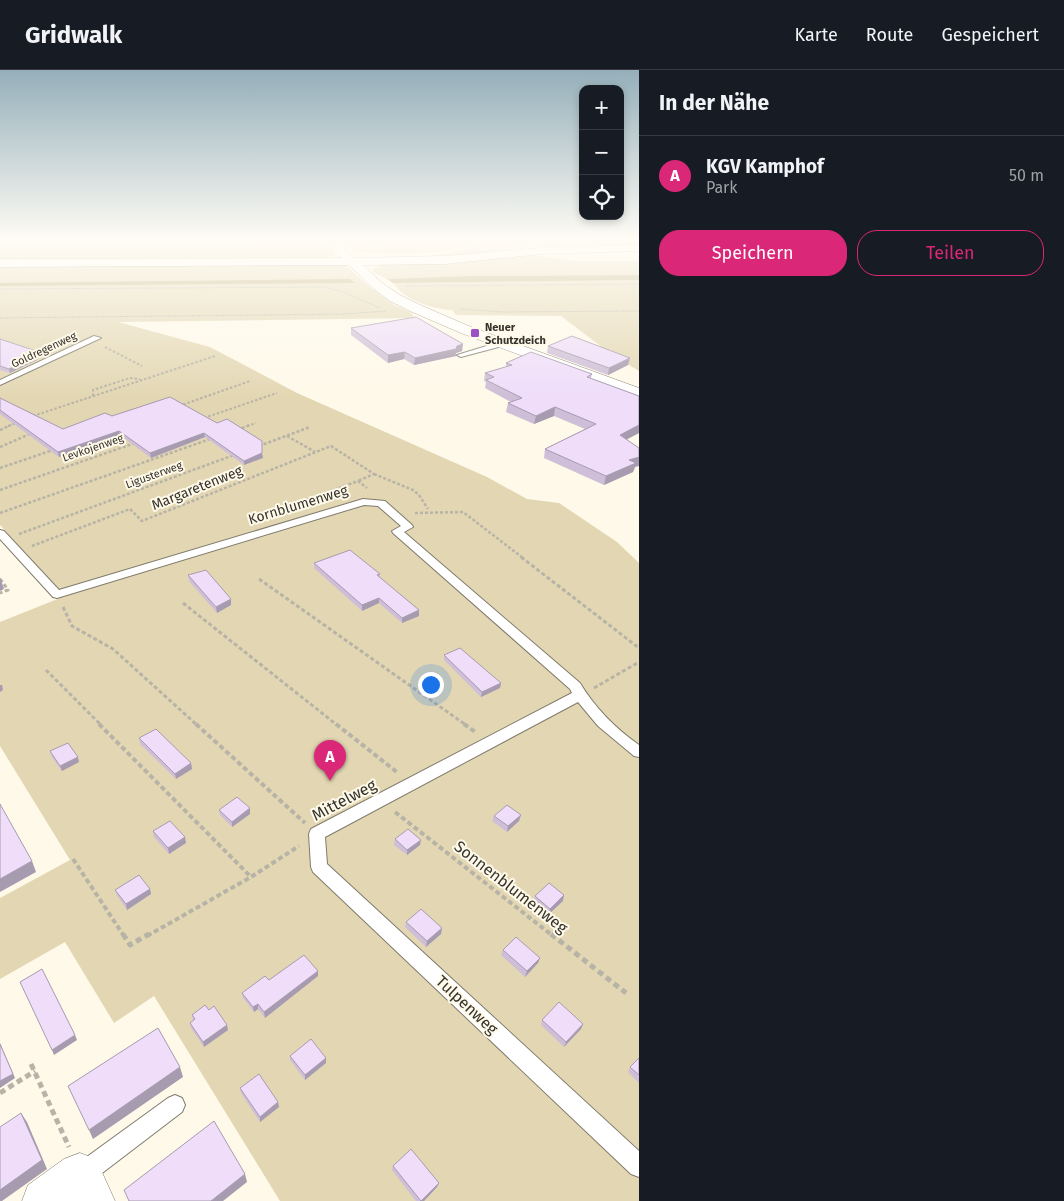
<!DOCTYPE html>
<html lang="de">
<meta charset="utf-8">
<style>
:root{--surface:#171b24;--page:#20242c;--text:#f1f3f6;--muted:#9ea1a6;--line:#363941;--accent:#db2777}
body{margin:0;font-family:"Fira Sans",sans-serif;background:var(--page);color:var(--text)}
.controls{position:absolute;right:15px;top:15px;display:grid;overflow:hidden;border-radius:10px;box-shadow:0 2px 8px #0003}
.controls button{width:45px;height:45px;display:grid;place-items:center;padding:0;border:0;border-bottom:1px solid var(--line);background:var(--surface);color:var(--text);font:25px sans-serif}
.you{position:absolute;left:430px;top:614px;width:18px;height:18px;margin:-12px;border:4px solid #fff;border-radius:50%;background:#1a73e8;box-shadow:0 0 0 8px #1a73e833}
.badge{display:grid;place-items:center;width:32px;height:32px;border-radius:50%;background:var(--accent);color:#fff;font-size:16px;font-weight:700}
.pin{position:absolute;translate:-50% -41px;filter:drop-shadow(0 1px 2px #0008)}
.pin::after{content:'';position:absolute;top:26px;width:18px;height:15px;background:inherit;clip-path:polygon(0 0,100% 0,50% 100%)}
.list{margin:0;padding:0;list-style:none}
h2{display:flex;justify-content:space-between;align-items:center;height:65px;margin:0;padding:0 20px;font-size:21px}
h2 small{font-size:16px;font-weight:400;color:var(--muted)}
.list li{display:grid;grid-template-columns:32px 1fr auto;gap:15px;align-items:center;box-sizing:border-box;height:80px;padding:0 20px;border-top:1px solid var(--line)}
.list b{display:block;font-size:19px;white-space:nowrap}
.list p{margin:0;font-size:16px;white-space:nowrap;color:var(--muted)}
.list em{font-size:16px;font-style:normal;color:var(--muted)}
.actions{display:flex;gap:10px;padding:15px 20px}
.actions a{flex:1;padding:11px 0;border:1px solid var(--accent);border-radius:20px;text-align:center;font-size:18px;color:var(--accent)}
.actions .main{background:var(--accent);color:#fff}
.icon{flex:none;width:28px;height:28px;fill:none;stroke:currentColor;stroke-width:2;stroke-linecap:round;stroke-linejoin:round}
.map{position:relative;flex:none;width:639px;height:1131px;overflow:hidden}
header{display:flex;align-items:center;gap:30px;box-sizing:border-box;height:70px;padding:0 25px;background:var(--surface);border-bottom:1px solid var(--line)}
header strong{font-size:24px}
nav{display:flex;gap:28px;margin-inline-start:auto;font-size:18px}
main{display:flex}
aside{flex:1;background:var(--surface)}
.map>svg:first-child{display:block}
.green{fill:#e3d7b3}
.water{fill:#b8a875}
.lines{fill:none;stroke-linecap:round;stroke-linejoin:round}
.service-casing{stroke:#7f7a6c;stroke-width:2}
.minor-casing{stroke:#7f7a6c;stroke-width:1}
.path-far5{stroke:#b7b3a7;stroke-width:1;stroke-dasharray:2 1;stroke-linecap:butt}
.path-far4{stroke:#b7b3a7;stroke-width:2;stroke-dasharray:2.5 2;stroke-linecap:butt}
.path-far3{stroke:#b7b3a7;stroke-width:2.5;stroke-dasharray:3 2;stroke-linecap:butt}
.path-far2{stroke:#b7b3a7;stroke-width:3;stroke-dasharray:4 2.5;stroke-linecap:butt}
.path-far1{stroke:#b7b3a7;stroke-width:4;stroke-dasharray:5 3;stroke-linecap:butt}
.path{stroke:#b7b3a7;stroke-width:5;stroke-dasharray:6 4;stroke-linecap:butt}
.service{fill:#fff;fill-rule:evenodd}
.minor{fill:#fff;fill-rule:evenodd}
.wall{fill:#cebed7}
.shaded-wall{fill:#a79baf}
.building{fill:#efddfa;stroke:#a79baf}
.poi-dot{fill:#9b51c3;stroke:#fef9e9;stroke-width:2}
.labels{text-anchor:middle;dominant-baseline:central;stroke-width:4;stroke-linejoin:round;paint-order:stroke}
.far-poi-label{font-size:11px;font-weight:bold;fill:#35332d;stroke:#fef9e9;text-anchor:start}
.far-street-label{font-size:11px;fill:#35332d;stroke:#fef9e9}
.street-label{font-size:14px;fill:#35332d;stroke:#fef9e9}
.near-street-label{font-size:16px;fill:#35332d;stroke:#fef9e9}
</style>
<header>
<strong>Gridwalk</strong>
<nav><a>Karte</a><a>Route</a><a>Gespeichert</a></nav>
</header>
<main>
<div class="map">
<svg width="639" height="1131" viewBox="0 0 639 1131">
<rect width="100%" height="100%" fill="#fef9e9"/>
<path class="green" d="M0 169H321L335 182V186L323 188 0 191Z
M342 169H358L367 177 380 178 383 174 369 169H491C447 185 400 187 354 181Z
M498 169H538C489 188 435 186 383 187L387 186C425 189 463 182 498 169Z
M552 169H639V175L548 177 537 175Z
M527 184 576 191H639V205L468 206 387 209 373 202V199L382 195Z
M345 195 371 218 394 235 412 243 414 248 118 252 210 277 297 323 487 407 527 429 559 433 617 472 639 493V1131H280L154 926 114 953 65 872 0 909V828L70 790 0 676V552L65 526 0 455V196Z
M639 210V301L611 284 561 246 456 245 452 240C431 239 405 230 393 213Z"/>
<path class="water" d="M639 205V210L393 213 387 209 468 206Z
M350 209 355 213 0 216V213Z"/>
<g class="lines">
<defs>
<path id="service" d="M94 266 101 268 0 315V310Z
M503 271 507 273 506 275 461 287 457 285Z
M363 429 385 431 412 455 413 457 404 462 580 613C595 638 615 658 639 675V687L634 686 598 656 578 632 325 767 327 794 639 1081V1107L631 1104 313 802 311 797 309 764 311 759 572 623 570 619 393 463 392 461 401 456 378 436 364 435 57 528 53 527 0 469V460L4 461 59 520Z
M175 1025 182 1028 185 1035 182 1042 93 1110 85 1113 77 1110 74 1102 77 1094 168 1028Z"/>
<path id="minor" d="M324 169H335L355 188 445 186 542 178 639 175V181L542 184 445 194 363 195 382 213 400 225 420 235 471 257 639 318V329L461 263 410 241 390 231 374 219 349 195 0 197V189L342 188Z
M80 1083 96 1089 115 1131H22L28 1115 64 1089Z"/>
</defs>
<use href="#service" class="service-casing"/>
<use href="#minor" class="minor-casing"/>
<path class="path-far5" d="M406 216 639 214
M0 219 325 217 343 222 380 238
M460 239 502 242 639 241
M0 248 345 244 386 241"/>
<path class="path-far4" d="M105 277 142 296
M93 326V320L130 308 140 309
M179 336 250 311
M33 346 215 286
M204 348 277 323
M8 356 16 353
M247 356 256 353"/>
<path class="path-far3" d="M0 360 11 355
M237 360 250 355
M287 366 315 382
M259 376 310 357
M0 377 32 363
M0 398 53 380
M374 404 413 420 419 425 428 439
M0 420 135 373
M278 440 358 411 367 418
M0 443 213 368
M415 443 463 442 523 488
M19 464 234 385
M32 476 130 439 142 451 331 376 374 404 358 411"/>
<path class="path-far2" d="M521 487 639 578
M0 509 8 520 0 523
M259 509 466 655
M183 533 337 655
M63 537 72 556 113 579 197 655
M46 600 101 655
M594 618 639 592"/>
<path class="path-far1" d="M99 654 251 807
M196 654 305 753
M336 654 398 703
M464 654 477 663
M395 742 553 866
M73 789 124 866
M147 866 251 807 299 776"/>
<path class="path" d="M123 864 130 875 149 864
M551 864 626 923
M31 994 69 1077
M0 1023 35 1001"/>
<use href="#service" class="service"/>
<use href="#minor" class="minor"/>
</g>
<path class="wall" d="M351 258 462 281 456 283V286L414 295 404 289 388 293 351 265Z
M0 269 39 282 40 286 37 290 10 303 0 300Z
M548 276 630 288 628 295 608 305 547 283Z
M506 293 592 304 591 308 639 326V363L627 369 635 397 633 402 604 415 544 388 545 379 585 359 554 346 534 354 506 342 508 333 511 332 485 318 486 312 484 311 485 303 506 297Z
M170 327 263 388 244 395 205 367 151 388 120 365 59 387 0 344V328L63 359 112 346Z
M314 493 380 504V507L419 546 402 553 379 533 362 541 314 498Z
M188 505 231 535 217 543 189 511Z
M444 585 501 613 500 618 481 627 444 590Z
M139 668 191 693 192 699 176 709 140 674Z
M50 681 79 692 62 701 52 687Z
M219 740 250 744 232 757 220 745Z
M521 745 519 751 507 762 492 751 494 746Z
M153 761 186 773 169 784 154 767Z
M395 769 420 775 407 785 394 775Z
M150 819 151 824 127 840 117 825 115 820Z
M535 826 563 831 549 844 533 832Z
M406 852 442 858 441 864 426 877 405 857Z
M503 880 540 888 538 893 525 907 501 885Z
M318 901V906L265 948 258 939 254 942 243 928 242 923 269 910Z
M209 940 228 960 204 977 191 958 190 953 193 951 192 945Z
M542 950 583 954 581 959 564 977 541 955Z
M290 986 326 993 305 1010 290 990Z
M639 988V1013L628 1002 630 997Z
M240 1018 279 1037 260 1052 241 1023Z
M393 1096 439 1113 437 1117 424 1131H416L392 1100Z"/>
<path class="shaded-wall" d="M463 274 462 281 456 283V286L414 295 415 288Z
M39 282 40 286 37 290 10 303 9 299Z
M405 282 404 289 388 293V285Z
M630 288 628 295 608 305 609 298Z
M555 337 554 346 534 354 536 346Z
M639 355V363L618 374 620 365Z
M119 361 120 365 59 387 58 382Z
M204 363 205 367 151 388 150 383Z
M262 383 263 388 244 395V391Z
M639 387V396L635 397 633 402 604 415 606 406 629 390Z
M0 507 4 519 0 521Z
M379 528V533L362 541V535Z
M231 529V535L217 543 216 537Z
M419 540V546L402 553V548Z
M501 613 500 618 481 627 482 622Z
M0 615H2L3 620 0 622Z
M78 687 79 692 62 701 60 696Z
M191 693 192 699 176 709 175 704Z
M250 738V744L232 757V752Z
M521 745 519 751 507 762 508 756Z
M185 767 186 773 169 784 168 778Z
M421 770 420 775 407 785V780Z
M32 791 36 802 0 822V809Z
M150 819 151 824 127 840 126 834Z
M564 825 563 831 549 844 550 839Z
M442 858 441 864 426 877 427 871Z
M540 888 538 893 525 907 527 901Z
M318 901V906L265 948 264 942Z
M258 934V939L254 942 253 937Z
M583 954 581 959 564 977 566 972Z
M227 955 228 960 204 977 203 972Z
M75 965 77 970 54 985 52 980Z
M0 973 15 1008 0 1018Z
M326 988V993L305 1010V1005Z
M180 997 183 1007 93 1069 89 1060Z
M278 1032 279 1037 260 1052V1047Z
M21 1043 27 1052 47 1099 2 1131H0V1120Z
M245 1104 247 1112 223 1131H211Z
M439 1113 437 1117 424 1131H421Z"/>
<path class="building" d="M416 247 463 274 457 276 456 279 415 288 405 282 388 285 351 258Z
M572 266 630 288 609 298 548 276Z
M0 269 39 282 36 286 9 299 0 296Z
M531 282 592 304 587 307 639 326V355L620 365 639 378V387L629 390 636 393 606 406 545 379 596 354 555 337 536 346 508 333 522 328 486 310 494 307 485 303 512 295 506 293Z
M170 327 217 353 227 349 262 371V383L244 391 204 363 150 383 119 361 58 382 0 340V328L63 359 105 343 112 346Z
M350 480 380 504 377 505 419 540 402 548 379 528 362 535 314 493Z
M206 500 231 529 216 537 188 505Z
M460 578 501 613 482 622 444 585Z
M156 659 191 693 175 704 139 668Z
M68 673 78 687 60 696 50 681Z
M237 727 250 738 232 752 219 740Z
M0 734 32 791 0 809Z
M507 735 521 745 508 756 494 746Z
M170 751 185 767 168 778 153 761Z
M408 759 421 770 407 780 395 769Z
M139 805 150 819 126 834 115 820Z
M549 813 564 825 550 839 535 826Z
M421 839 442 858 427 871 406 852Z
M516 867 540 888 527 901 503 880Z
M304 885 318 901 264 942 258 934 253 937 242 923 265 906 269 910Z
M42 899 75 965 52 980 20 912Z
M559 932 583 954 566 972 542 950Z
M205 935 209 940 214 936 227 955 203 972 190 953 195 949 192 945Z
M158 958 180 997 89 1060 68 1016Z
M311 969 326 988 305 1005 290 986Z
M0 974 13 1004 0 1011Z
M639 988V1005L630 997Z
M259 1004 278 1032 260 1047 240 1018Z
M21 1043 42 1090 0 1120V1057Z
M214 1051 245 1104 211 1131H129L124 1120Z
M411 1079 439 1113 421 1131 393 1096Z"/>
<linearGradient id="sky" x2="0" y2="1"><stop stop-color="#95afba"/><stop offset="0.52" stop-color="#fffcf5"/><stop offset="1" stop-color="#fffcf5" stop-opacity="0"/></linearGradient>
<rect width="639" height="327" fill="url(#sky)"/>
<rect class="poi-dot" x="470" y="258" width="10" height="10" rx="2.5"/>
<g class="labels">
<g class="far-poi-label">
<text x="485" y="257">Neuer<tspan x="485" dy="13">Schutzdeich</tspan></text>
</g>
<g class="far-street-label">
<text transform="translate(44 280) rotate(-25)">Goldregenweg</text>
<text transform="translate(93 378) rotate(-19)">Levkojenweg</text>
<text transform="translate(154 405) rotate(-20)">Ligusterweg</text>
</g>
<g class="street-label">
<text transform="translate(197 418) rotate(-22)">Margaretenweg</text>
<text transform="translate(298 435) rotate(-17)">Kornblumenweg</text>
</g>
<g class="near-street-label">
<text transform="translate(344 730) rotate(-28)">Mittelweg</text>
<text transform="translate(511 817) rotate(38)">Sonnenblumenweg</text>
<text transform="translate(467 935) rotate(43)">Tulpenweg</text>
</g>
</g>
</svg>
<div class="controls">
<button>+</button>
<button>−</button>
<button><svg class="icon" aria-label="locate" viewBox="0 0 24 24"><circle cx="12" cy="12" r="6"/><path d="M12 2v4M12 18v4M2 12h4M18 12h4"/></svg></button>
</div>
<div class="you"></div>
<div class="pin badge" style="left:330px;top:711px">A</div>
</div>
<aside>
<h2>In der Nähe<small></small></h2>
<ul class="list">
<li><span class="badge">A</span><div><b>KGV Kamphof</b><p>Park</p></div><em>50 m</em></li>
</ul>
<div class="actions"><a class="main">Speichern</a><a>Teilen</a></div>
</aside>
</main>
